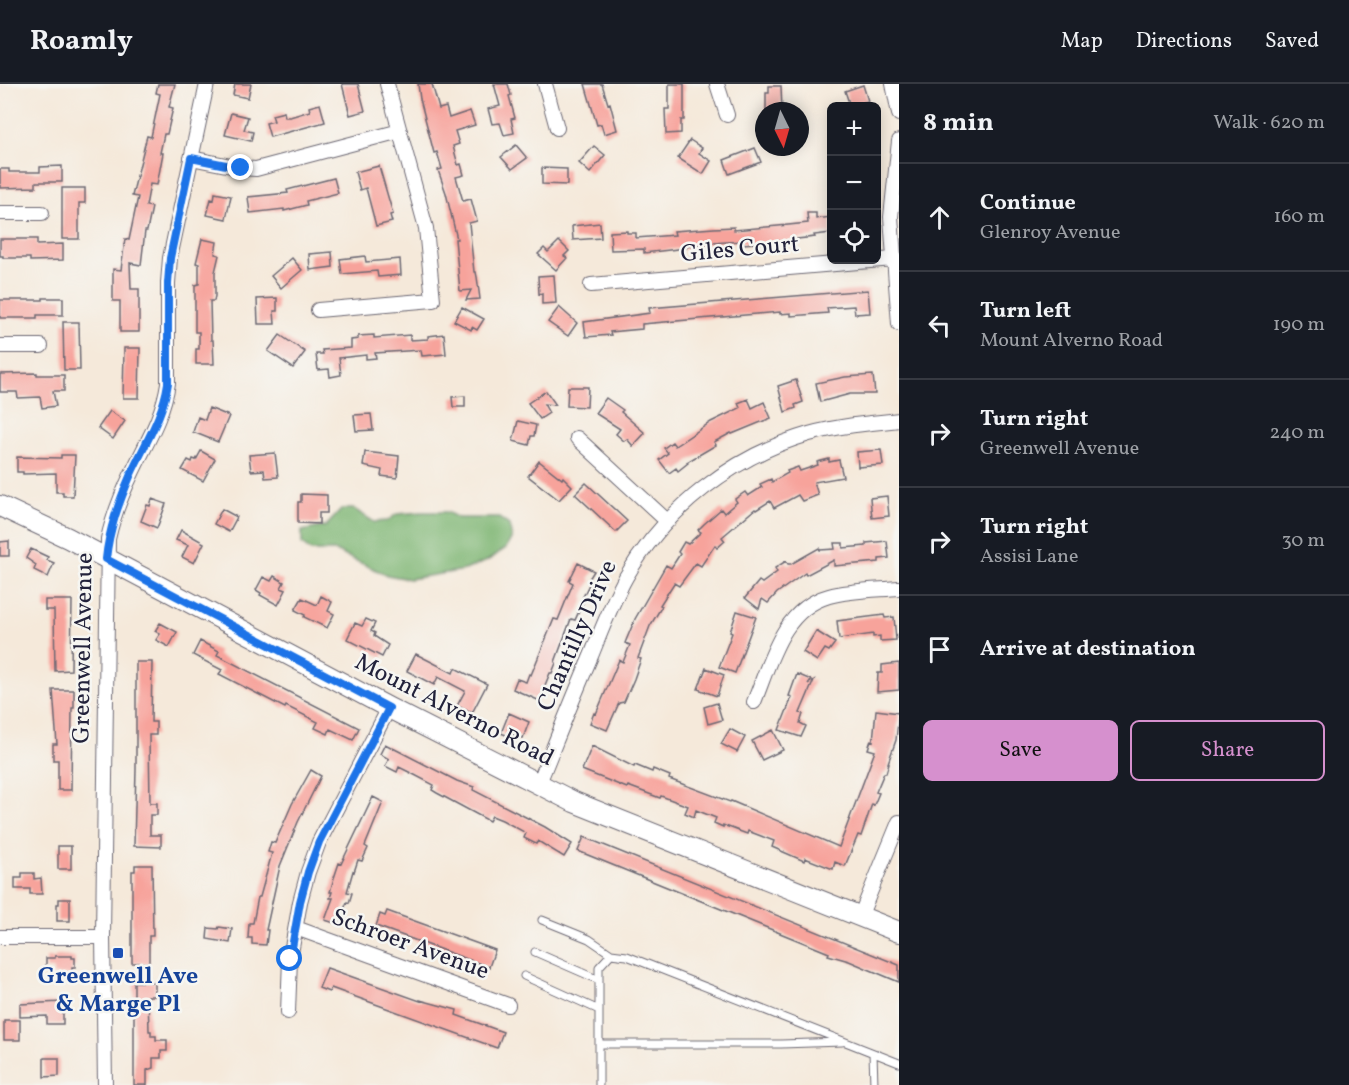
<!DOCTYPE html>
<meta charset="utf-8">
<style>
:root{--surface:#171b24;--page:#20242c;--text:#f1f3f6;--muted:#9ea1a6;--line:#363941;--accent:#d690ce}
body{margin:0;font-family:Vollkorn,serif;background:var(--page);color:var(--text)}
.controls{position:absolute;right:18px;top:18px;display:grid;overflow:hidden;border-radius:9px;box-shadow:0 3px 15px #0003}
.controls button{width:54px;height:54px;display:grid;place-items:center;padding:0;border:0;border-bottom:2px solid var(--line);background:var(--surface);color:var(--text);font:30px sans-serif}
.compass{position:absolute;left:755px;top:18px;width:54px;height:54px;border-radius:50%;background:var(--surface);box-shadow:0 3px 15px #0003;rotate:175deg}
.stop{position:absolute;width:18px;height:18px;margin:-14px;border:4px solid #1a73e8;border-radius:50%;background:#fff}
.stop.end{background:#1a73e8;border-color:#fff;box-shadow:0 2px 6px #0008}
.list{margin:0;padding:0;list-style:none}
h2{display:flex;justify-content:space-between;align-items:center;height:78px;margin:0;padding:0 24px;font-size:26px}
h2 small{font-size:20px;font-weight:400;color:var(--muted)}
.list li{display:grid;grid-template-columns:39px 1fr auto;gap:18px;align-items:center;box-sizing:border-box;height:108px;padding:0 24px;border-top:2px solid var(--line)}
.list b{display:block;font-size:22px;white-space:nowrap}
.list p{margin:0;font-size:20px;white-space:nowrap;color:var(--muted)}
.list em{font-size:20px;font-style:normal;color:var(--muted)}
.actions{display:flex;gap:12px;padding:18px 24px}
.actions a{flex:1;padding:14px 0;border:2px solid var(--accent);border-radius:9px;text-align:center;font-size:21px;color:var(--accent)}
.actions .main{background:var(--accent);color:#111}
.icon{flex:none;width:33px;height:33px;fill:none;stroke:currentColor;stroke-width:2;stroke-linecap:round;stroke-linejoin:round}
.map{position:relative;flex:none;width:899px;height:1001px;overflow:hidden}
header{display:flex;align-items:center;gap:36px;box-sizing:border-box;height:84px;padding:0 30px;background:var(--surface);border-bottom:2px solid var(--line)}
header strong{font-size:28px}
nav{display:flex;gap:33px;margin-inline-start:auto;font-size:21px}
main{display:flex}
aside{flex:1;background:var(--surface)}
.map>svg:first-child{display:block}
.forest{fill:#7fb673;stroke:#506c57;stroke-width:1.5}
.building{fill:#f7a39b}
.lines{fill:none;stroke-linecap:round;stroke-linejoin:round}
.lane-casing{stroke:#6c6873;stroke-width:9}
.street-casing{stroke:#6c6873;stroke-width:16}
.secondary-casing{stroke:#6c6873;stroke-width:22}
.lane{stroke:#fff;stroke-width:7}
.street{stroke:#fff;stroke-width:14}
.secondary{stroke:#fff;stroke-width:20}
.route{stroke:#1a73e8;stroke-width:8}
.transit-dot{fill:#1a4fb4;stroke:#f6f6f2;stroke-width:2}
.labels{text-anchor:middle;dominant-baseline:central;stroke-width:5;stroke-linejoin:round;paint-order:stroke}
.street-label{font-size:24px;fill:#22223b;stroke:#f6f6f2}
.transit-label{font-size:24px;font-weight:bold;fill:#164399;stroke:#f6f6f2}
</style>
<header>
<strong>Roamly</strong>
<nav><a>Map</a><a>Directions</a><a>Saved</a></nav>
</header>
<main>
<div class="map">
<svg width="899" height="1001" viewBox="0 0 899 1001">
<rect width="100%" height="100%" fill="#f6f6f2"/>
<filter id="ink" filterUnits="userSpaceOnUse"><feTurbulence type="fractalNoise" baseFrequency=".0167" numOctaves="2"/><feDisplacementMap in="SourceGraphic" scale="12" xChannelSelector="R" yChannelSelector="G"/><feConvolveMatrix kernelMatrix="1 2 1 2 8 2 1 2 1" color-interpolation-filters="sRGB"/></filter>
<filter id="wash" filterUnits="userSpaceOnUse"><feTurbulence type="fractalNoise" baseFrequency=".008" numOctaves="4" result="noise"/><feDisplacementMap in="SourceGraphic" scale="24" xChannelSelector="R" yChannelSelector="G"/><feGaussianBlur stdDeviation="1.35" result="paint"/><feColorMatrix in="noise" values="0 0 0 0 0 0 0 0 0 0 0 0 0 0 0 0 0 1.4 0 .05"/><feComposite in="paint" operator="in"/></filter>
<g filter="url(#wash)">
<rect width="100%" height="100%" fill="#f5e9da"/>
<path class="forest" d="M342 425H354L374 438 387 437 397 430 422 428H447L458 434H499L509 441 512 453 506 464 487 477 465 486 409 495 387 491 335 467H311L302 460V447L326 442Z"/>
<g id="blocks">
<path class="building" d="M158 0H175L169 23 173 24 167 50H164L160 69H163L157 101 150 100 146 122 152 123 147 147H145L141 181 130 179 131 205H139V248H120V217H113V185L121 186 125 155 129 156 138 113 132 112 147 52 151 53 160 10 156 9Z
M235 0H251L248 14 233 11Z
M342 0H358L365 27 350 31Z
M418 0H432L439 25 446 23 449 34 470 27 475 41 455 47 459 60 453 62 458 81 461 80 464 91 456 93 463 117 471 115 477 137 469 139 474 188H476L477 193 480 215 466 216 471 206 460 207 455 155H457L446 109 438 86 442 85 437 68 434 69 420 15Z
M494 0H508L511 11 509 12 515 34 511 35 514 49 504 51 500 39 492 40 488 25 500 22Z
M585 0H602L608 20 610 19 617 46 604 50 601 40 597 41Z
M669 0H684V36H681V49L666 50 665 25H669Z
M863 1 868 17 864 18 866 22H850L845 7Z
M769 2H781L782 27H766V9H769Z
M320 20 325 38 270 53 266 39 274 37 272 31 284 28 285 33H290L310 27 309 23Z
M231 29 248 33 244 46 253 48 251 57 225 51Z
M690 56 702 64 699 69 711 77 703 90 678 74Z
M516 61 527 74 512 85 501 73Z
M594 62 605 71 590 89 579 79Z
M755 64 761 78 729 90 724 76Z
M62 82V98H36V103L0 104V85H9V88H40V83Z
M379 82 393 130 390 131 392 138 376 142 366 104 360 106 355 88Z
M542 84 567 85V101L542 100Z
M334 94 338 109 306 117 307 121 284 127V125L250 129 248 113 288 109 287 106Z
M62 104H85V119H79V155H62Z
M215 109 231 112 226 135 207 131 211 115 214 116Z
M807 129H816V135L831 133V149L814 151 815 153 797 155V156L743 160V157L711 159 686 162V164L644 169V165L611 166 610 148 627 147V149H636V154L675 151 674 147 714 144 734 143V146L778 142 808 139Z
M600 139 601 154 573 156 572 142Z
M0 155H37V161L63 160V176L30 177V174H3V172H0Z
M202 155 217 158 215 170 219 171 215 188V212L214 217H210L211 256H213L214 280H196V265H199V248H195V201L199 200V180L196 179Z
M559 157 569 167 564 172 567 174 556 186 538 170 544 164 548 168Z
M332 168 333 183 310 186 309 170Z
M365 172 366 178 400 175 401 191 378 193 377 187 342 190 340 175Z
M292 174 302 186 281 204 271 192Z
M554 191 556 219 542 220V209L539 210 538 192Z
M868 206 870 229 855 230 854 222 827 224 828 229 791 232V229L780 230V228L642 240V245L610 248 611 251 586 253 584 238 650 229 649 224Z
M43 214H63V231H37V234H0V216H43Z
M277 214V227H274L275 240H258L257 215Z
M462 223 484 235 477 246 472 243 471 246 454 237Z
M559 223 577 239 568 252 548 238Z
M63 238H79L80 286H64Z
M444 250 446 270 422 272 421 266 375 269 376 274 366 275V271L339 274 341 291 330 293 329 285 318 286 316 270H323L322 266 351 264V256L358 255V252L374 251V254L410 251V256L428 255V252Z
M280 251 305 268 293 284 268 267Z
M124 264H140L139 314H123Z
M37 289V291H64V307H53L56 322 42 324 40 313 18 314 17 308H0V290Z
M873 291 875 310H850L820 318 816 299 845 293Z
M796 296 803 318 795 321 796 324 785 328 778 302Z
M568 303H588L587 323 567 322Z
M546 307 556 321 544 320 549 329 540 335 528 319Z
M465 312V323H453L452 313Z
M606 314 623 326 621 328 645 349 633 362 627 355 624 357 616 350 620 345 595 329Z
M748 315 752 324 764 318 771 334 732 350 731 349 714 358 716 361 687 378 688 379 678 387 676 384 669 389 659 376 668 369 664 364 672 358 675 362 711 338 740 324 738 319Z
M209 324 229 332 218 358 193 348 198 333 205 336Z
M110 327 125 337 113 355 98 344Z
M371 330 373 346 356 347 354 331Z
M518 337 536 341 534 352H531L529 361 513 357Z
M881 366 883 381 858 383 857 368Z
M201 367 215 375 203 397 182 386 188 376 192 378 193 375 196 376Z
M365 368 399 372 397 394 381 392 382 386 363 382Z
M275 369 278 393 265 394 264 386 251 387 249 371Z
M61 371H75L73 412H63V408H56V389L23 390V388H17V373L61 374Z
M829 375V378L839 376 843 393 814 398 818 411 802 417 798 411 774 424 770 417 756 426 755 425 722 453 725 457 717 464 715 461 701 482 696 479 679 502 674 499 660 521 662 522 650 542 638 574 641 575 634 595 624 618 619 619 607 646 590 639 594 629 596 630 619 576 623 578 630 561 625 559 635 535 666 481 671 484 680 470 678 468 684 458 688 460 701 448 698 446 704 440 721 425 724 429 737 418 735 415 745 408 748 412 762 403 760 400 771 395 772 398 788 389 787 387 798 383 800 387 818 381 817 378Z
M539 377 562 395 563 393 572 402 559 416 528 392Z
M586 399 627 437 616 448 575 410Z
M301 410 327 411V429H319V440L298 439V418H301Z
M887 412 889 432 872 434 870 414Z
M152 415 166 420 157 444 141 437 147 421 150 422Z
M222 425 237 433 229 448 214 440Z
M181 446 204 459 194 479 182 473 188 461 176 456Z
M9 457V472H0V458Z
M887 457 889 474 879 475V478L834 482V476L806 491 805 489 777 509 768 519 762 515 759 525 745 514 759 497 762 499 777 488 775 484 786 477 788 480H791L819 464 820 466 835 465 834 459H843V464L866 462V459Z
M31 465 48 473 47 476 54 479 48 493 34 486 36 481 26 474Z
M578 479 594 487 589 495 591 496 583 513 585 514 575 536 571 535 555 578 556 579 552 589H550L543 606H545L540 617 513 605 517 595 526 598 529 590 531 591 554 535 558 536 573 499 569 497Z
M274 492 284 498 281 504 286 506 278 521 260 511 261 509 256 506 263 493 271 497Z
M321 512 332 518 328 527 334 530 327 544 304 533 305 531 295 526 302 514 317 521Z
M45 516H72L71 586 55 587 54 526H45Z
M737 527 756 533 735 589 719 583 732 549 730 548Z
M884 531 885 534 894 533 896 556 880 557V552L873 553V550L839 555 837 537Z
M366 535 375 539 371 547 375 549 374 552 388 561 382 573 347 555 355 539 362 542Z
M160 539 177 548 169 563 156 556 160 550 155 547Z
M816 547 835 559 829 567 825 565 817 577 803 568Z
M200 557 219 567 217 571 359 644 353 656 330 645 328 650 315 644 318 638 286 622 285 624 219 590 222 586 193 571Z
M416 570 453 589 455 584 487 600 472 629 457 622 465 607 438 593 434 601 407 587Z
M136 578H152L151 638H156V651H149L150 719H157V731H150V751H161V763L134 762 136 685Z
M899 579V606L877 608 878 589H882V581Z
M706 584 724 591 717 612 698 605Z
M797 590 811 596 808 600 814 596 800 629 803 630 800 639 806 642 801 653 779 646 792 613 789 612Z
M53 606H74V624H72L71 706H58V676H53V660H57Z
M717 619 722 636 708 640 704 623Z
M876 626 899 629 896 656 888 679H889L886 689H884L876 708 879 709 874 721 872 720 861 752 858 751 845 782 835 778 833 785 805 774 804 777 772 763 774 757 748 747 747 750 723 741V743L714 739 716 734 696 726 694 733 685 729 688 722 661 712 660 714 628 702 627 704 582 686 592 662 634 683 635 681 652 688 653 685 670 692 669 695 730 718 731 717 839 763 875 667 868 665 871 656 873 657Z
M509 629 529 638 523 654 512 650 511 653 501 649Z
M730 645 745 653 737 668 721 660Z
M773 646 783 666 762 676 752 657Z
M385 660 457 697 474 703 473 706 545 743 572 760 564 773 538 757 536 760 524 754 526 749 502 736 492 732 489 737 437 709 432 706 434 701 409 688 399 683 397 688 385 682 389 675 380 670Z
M311 686 321 692 298 738 280 782 266 846H268L266 861 252 860V854H248L249 839H253L258 813H260L272 769 268 768 271 758 275 759 292 720Z
M373 713 383 718 365 762 368 764 362 777 358 776 354 788 353 787 347 808 352 809 349 819 347 818 338 840 325 836 333 814H330L332 808H330L334 794 339 779 341 780Z
M584 753 899 881V898L849 877 828 871 829 869 578 767Z
M58 762H71V785H58Z
M135 781H152L153 852H149V879H132V787H135Z
M22 789H34V795L41 794 42 810H30V805H15V794H22Z
M59 815H70V837H57V820H59Z
M387 827 495 866 489 883 376 842 380 830 385 832Z
M219 843 232 845 230 859 207 855 208 844 218 845Z
M55 872H72V874H75V883H72V891H53V885H46V874H55Z
M327 884 420 917V916L457 926 456 931 503 948 497 964 331 904 329 908 319 904Z
M134 898H155V912H148L149 947H151V952H156V956H167V967H161V974H153V984L147 986V1001H134Z
M63 918V940H47V932L20 933V920Z
M4 936H20V956H4Z
M44 974H59V992L44 993Z"/>
</g>
</g>
<g filter="url(#ink)">
<use href="#blocks" fill-opacity="0" stroke="#6c6873" stroke-width="1.5"/>
<g class="lines">
<defs>
<path id="lane" d="M542 836 589 855 611 870
M535 868 599 896
M524 892 599 926
M599 960H781L842 958
M873 969 874 1001
M599 1001V883L611 870 627 872 899 979"/>
<path id="street" d="M545 0 557 44
M717 0 727 31
M893 0 899 30
M899 57 891 133 899 240
M191 74 241 84 256 85 400 47
M0 129H42
M591 201 893 175
M318 226 433 216 426 144 387 0
M0 262H41
M577 354 667 437
M754 618C770 579 782 525 829 512 851 506 876 506 899 504
M539 699C556 657 573 614 591 572 602 545 612 518 626 493 665 425 733 372 809 350 838 342 869 339 899 336
M860 833 899 738
M296 844 508 921
M0 853H103
M288 928 290 875 300 818 308 788 319 758 389 624
M105 1001 103 853 108 455C113 432 122 410 132 389 146 359 163 333 168 299V199L170 174 207 0"/>
<path id="secondary" d="M0 422 68 454 389 624 574 718 899 848"/>
</defs>
<use href="#lane" class="lane-casing"/>
<use href="#street" class="street-casing"/>
<use href="#secondary" class="secondary-casing"/>
<use href="#lane" class="lane"/>
<use href="#street" class="street"/>
<use href="#secondary" class="secondary"/>
</g>
</g>
<g class="lines" filter="url(#ink)">
<path class="route" d="M241 84 191 74 170 174 168 199V299C163 333 145 359 131 390 119 418 109 445 106 475L389 624 319 758 308 788 300 818 290 875"/>
</g>
<rect class="transit-dot" x="112" y="863" width="12" height="12" rx="3"/>
<g class="labels">
<g class="street-label">
<text transform="translate(740 166) rotate(-5)">Giles Court</text>
<text transform="translate(578 552) rotate(-66)">Chantilly Drive</text>
<text transform="translate(84 564) rotate(-89)">Greenwell Avenue</text>
<text transform="translate(454 627) rotate(27)">Mount Alverno Road</text>
<text transform="translate(410 861) rotate(20)">Schroer Avenue</text>
</g>
<g class="transit-label">
<text x="118" y="893">Greenwell Ave<tspan x="118" dy="28">&amp; Marge Pl</tspan></text>
</g>
</g>
</svg>
<div class="controls">
<button>+</button>
<button>−</button>
<button><svg class="icon" aria-label="locate" viewBox="0 0 24 24"><circle cx="12" cy="12" r="6"/><path d="M12 2v4M12 18v4M2 12h4M18 12h4"/></svg></button>
</div>
<svg class="compass" viewBox="-18 -18 36 36"><path d="M0-13l5 13h-10z" fill="#e53935"/><path d="M0 13l5-13h-10z" fill="#9ea1a6"/></svg>
<div class="stop" style="left:290px;top:875px"></div>
<div class="stop end" style="left:241px;top:84px"></div>
</div>
<aside>
<h2>8 min<small>Walk · 620 m</small></h2>
<ul class="list">
<li><svg class="icon" aria-label="ahead" viewBox="0 0 24 24"><path d="M12 20V5M6 11l6-6 6 6"/></svg><div><b>Continue</b><p>Glenroy Avenue</p></div><em>160 m</em></li>
<li><svg class="icon" aria-label="left" viewBox="0 0 24 24"><path d="M17 20v-9H6M10 6l-5 5 5 5"/></svg><div><b>Turn left</b><p>Mount Alverno Road</p></div><em>190 m</em></li>
<li><svg class="icon" aria-label="right" viewBox="0 0 24 24"><path d="M7 20v-9h11M14 6l5 5-5 5"/></svg><div><b>Turn right</b><p>Greenwell Avenue</p></div><em>240 m</em></li>
<li><svg class="icon" aria-label="right" viewBox="0 0 24 24"><path d="M7 20v-9h11M14 6l5 5-5 5"/></svg><div><b>Turn right</b><p>Assisi Lane</p></div><em>30 m</em></li>
<li><svg class="icon" aria-label="arrive" viewBox="0 0 24 24"><path d="M6 21V4h12l-3 4 3 4H6"/></svg><div><b>Arrive at destination</b></div></li>
</ul>
<div class="actions"><a class="main">Save</a><a>Share</a></div>
</aside>
</main>
